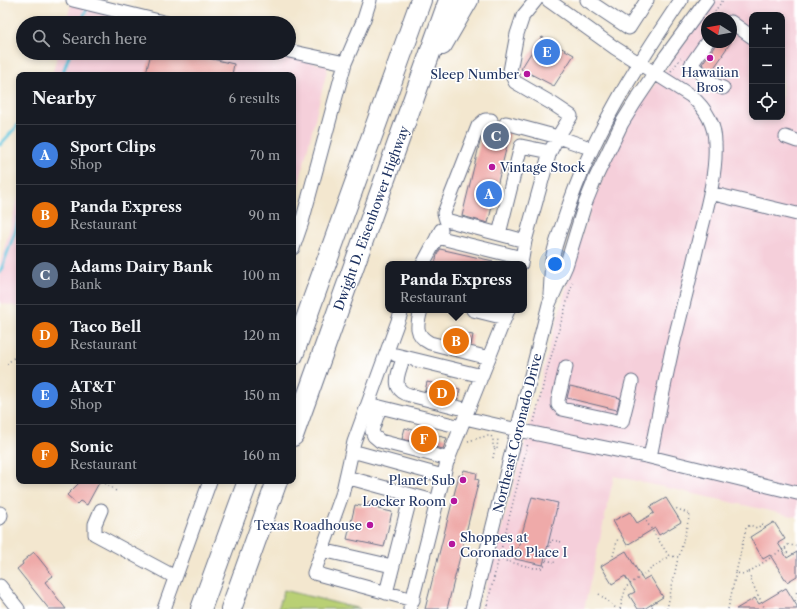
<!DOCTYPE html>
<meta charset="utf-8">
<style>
:root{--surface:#171b24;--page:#242831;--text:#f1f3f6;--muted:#9ea1a6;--line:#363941;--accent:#ea580c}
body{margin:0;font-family:"Libre Caslon Text",serif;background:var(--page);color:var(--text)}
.controls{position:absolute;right:12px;top:12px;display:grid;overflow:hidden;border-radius:8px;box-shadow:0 2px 6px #0003}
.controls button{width:36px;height:36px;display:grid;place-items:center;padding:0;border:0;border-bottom:1px solid var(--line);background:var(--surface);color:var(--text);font:20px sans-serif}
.compass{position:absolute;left:701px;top:12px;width:36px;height:36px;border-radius:50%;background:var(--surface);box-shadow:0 2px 6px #0003;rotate:281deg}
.you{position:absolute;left:555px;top:264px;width:14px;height:14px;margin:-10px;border:3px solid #fff;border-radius:50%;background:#1a73e8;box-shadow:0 0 0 6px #1a73e833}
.badge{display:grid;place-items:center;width:26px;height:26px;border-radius:50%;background:var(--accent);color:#fff;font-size:13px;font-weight:700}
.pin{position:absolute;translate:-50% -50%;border:2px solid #fff;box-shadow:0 1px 4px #0006}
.popup{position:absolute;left:385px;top:261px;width:142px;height:52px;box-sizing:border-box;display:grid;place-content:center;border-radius:8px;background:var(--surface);filter:drop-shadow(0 1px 3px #0005);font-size:13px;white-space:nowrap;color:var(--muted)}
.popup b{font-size:15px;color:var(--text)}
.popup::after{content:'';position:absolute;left:50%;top:100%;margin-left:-8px;border:8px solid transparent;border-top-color:var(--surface)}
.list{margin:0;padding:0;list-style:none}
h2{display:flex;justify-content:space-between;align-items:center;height:52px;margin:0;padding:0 16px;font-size:17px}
h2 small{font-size:13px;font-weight:400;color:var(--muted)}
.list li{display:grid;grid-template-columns:26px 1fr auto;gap:12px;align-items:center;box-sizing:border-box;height:60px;padding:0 16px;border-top:1px solid var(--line)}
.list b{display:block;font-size:15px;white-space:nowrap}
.list p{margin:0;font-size:13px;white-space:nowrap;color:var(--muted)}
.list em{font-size:13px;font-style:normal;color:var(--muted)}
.icon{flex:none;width:22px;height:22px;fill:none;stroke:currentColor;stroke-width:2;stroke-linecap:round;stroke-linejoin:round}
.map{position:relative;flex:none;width:797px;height:609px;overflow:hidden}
.search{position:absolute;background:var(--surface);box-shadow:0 2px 6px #0003;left:16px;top:16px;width:280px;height:44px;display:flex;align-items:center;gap:10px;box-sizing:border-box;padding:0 14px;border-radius:22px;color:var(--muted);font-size:15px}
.panel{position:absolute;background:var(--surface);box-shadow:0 2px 6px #0003;left:16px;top:72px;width:280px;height:412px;border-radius:8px}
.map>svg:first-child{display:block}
.built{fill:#f5cfda;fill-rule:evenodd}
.green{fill:#b9d075;stroke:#6a806a}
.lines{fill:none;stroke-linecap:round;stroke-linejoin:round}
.stream{stroke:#5fc5dd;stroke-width:3}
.building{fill:#efaaa9}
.minor-casing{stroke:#676f86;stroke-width:15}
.highway-casing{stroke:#676f86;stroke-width:22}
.path{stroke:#676f86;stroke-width:1.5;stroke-dasharray:1 3;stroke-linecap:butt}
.minor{stroke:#fff;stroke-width:13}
.highway{stroke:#fff;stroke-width:20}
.poi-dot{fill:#b5179e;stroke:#fff;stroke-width:1.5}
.labels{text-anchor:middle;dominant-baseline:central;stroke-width:3;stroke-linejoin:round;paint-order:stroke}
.poi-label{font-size:13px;fill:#1b2f5e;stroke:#fff;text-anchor:end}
.street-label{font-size:13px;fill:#1b2f5e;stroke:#fff}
</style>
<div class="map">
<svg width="797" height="609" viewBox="0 0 797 609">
<rect width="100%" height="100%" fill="#fff"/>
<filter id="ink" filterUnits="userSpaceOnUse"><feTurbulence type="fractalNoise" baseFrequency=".025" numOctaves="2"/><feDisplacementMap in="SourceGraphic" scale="8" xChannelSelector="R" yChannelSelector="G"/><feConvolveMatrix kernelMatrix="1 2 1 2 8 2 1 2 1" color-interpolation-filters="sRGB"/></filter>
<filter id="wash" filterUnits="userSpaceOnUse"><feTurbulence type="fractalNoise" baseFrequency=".012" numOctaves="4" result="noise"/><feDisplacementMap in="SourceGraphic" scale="16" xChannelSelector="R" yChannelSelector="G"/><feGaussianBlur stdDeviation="0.9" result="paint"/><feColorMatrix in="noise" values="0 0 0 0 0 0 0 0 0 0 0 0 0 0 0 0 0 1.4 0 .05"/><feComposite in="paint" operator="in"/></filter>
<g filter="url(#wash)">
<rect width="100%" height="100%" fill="#f3e7cf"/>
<path class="built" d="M715 0H797V517L614 476 584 609H480L521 457 551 341 579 243 595 196 614 154 625 131 636 111ZM752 15H782V117H752ZM707 18H731V42H707Z
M71 4 149 23H66Z
M58 53H274L328 66 296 196 293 205V75H52Z
M19 195V307L0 303V264Z"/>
<path class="green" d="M284 590 360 609H278Z"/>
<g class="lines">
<path class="stream" d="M81 23 87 8
M62 75 70 53
M0 145 19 124
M0 273 15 232 19 217"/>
</g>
<g id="blocks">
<path class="building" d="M542 37 574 55 554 86 521 69 529 56Z
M715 42H731L722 55H723L711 72 702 64 714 47Z
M151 53H186L234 64 232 75H157L146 73Z
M498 123 500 128 504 131V132L510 133 488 223 462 216 480 142 485 131 488 128 495 127Z
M440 249 493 261 492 264H435L437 255Z
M447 330 473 335 471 345 445 339Z
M427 382 460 389 458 399 425 391Z
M570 386 620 398 617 410 567 398Z
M405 428 447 438 443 449 402 439Z
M464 470 477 473 476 479 479 480 447 609H425L459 475 462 476Z
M81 481H100L87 505 80 501 77 504 67 495Z
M532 497 558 503 543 565 515 559Z
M666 498 681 522 659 535 655 528 627 545 613 521 630 512 637 523 654 513 650 507Z
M369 501 379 504 378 509 392 512 384 547 347 539 355 505 367 507Z
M774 522 785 539 778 543 787 558 797 552V576L787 582 770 555 763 559 750 537Z
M626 551 643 580 650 576 663 597 644 609H638L629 595 635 592 625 576 612 584 601 566Z
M34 552 53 576 45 582 66 609H49L17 569 23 564 22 562Z
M786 588 797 606V609H736L755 598 759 604Z"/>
</g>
</g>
<g filter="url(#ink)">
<use href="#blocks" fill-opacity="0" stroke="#676f86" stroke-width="1"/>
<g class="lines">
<defs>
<path id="minor" d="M73 0 167 23
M548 0 615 48 691 96C705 108 715 123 715 143 717 176 705 214 697 247 690 278 682 310 674 341 665 379 658 418 650 457
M587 0 629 28 647 0
M731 22 752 37
M707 42 691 65 715 85 723 88
M289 51 345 63
M491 120H485L478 126 444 213 446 220 499 234
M506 123 558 137 584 146 592 149
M786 137 797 141
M710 193 797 214
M437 237 522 258
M525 241 499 234 521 146 550 152
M293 248 302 222 345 63 364 19 370 0
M423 264 441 230
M521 264 525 241 549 155C554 141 563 129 571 116L553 104 515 82 510 71 517 34 523 16 536 0
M550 294C551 283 551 272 552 261 554 246 561 229 566 214 592 135 635 68 681 0
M402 310 354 442 342 495 314 573 413 600
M421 310C417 324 414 335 430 343L489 358
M473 310 505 318
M396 355 482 376
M404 357C401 365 394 381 399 388 401 392 406 394 410 395L468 410
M566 367 558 400V405L562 409 622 422 632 382
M372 405 461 427
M380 407 372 431 374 436 380 441 449 459
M465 418 518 430 650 457 797 493
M352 451 443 476
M346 477 437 502
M101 510 95 524V534L175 577
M0 513 1 515 0 518
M322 550 392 566
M0 586 18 609
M386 593 411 495
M164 609 210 481
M410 609 447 462 508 310
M472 609 549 304 566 266 585 204 596 177 622 123 635 102 666 56 707 0"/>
<path id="highway" d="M442 45 468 0
M293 355 421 0
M293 436 449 0
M201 609 248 481
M231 609 277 481"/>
</defs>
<use href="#minor" class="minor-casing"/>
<use href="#highway" class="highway-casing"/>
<path class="path" d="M710 18 723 0
M700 33 707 23
M671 71 681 58
M7 364 19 353
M534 422 545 378 573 281
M468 441 486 436H491L493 439V447L497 449 498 437
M493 458 495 448
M102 481 116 491
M644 518 669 556
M763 524 757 528 750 525 746 528 736 573 744 574 749 572 752 583 765 609
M785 548 788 545 797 546
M613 556 618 538
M498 559 534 568H542L545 564 551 540 562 542
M546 560 557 563
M749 572 785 548 789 556
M599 594 617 609
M795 601 797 590
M652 606 654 609
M486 609 528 443
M620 609 626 587 669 556 679 557 690 514 675 508
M667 609 678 558
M728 609 736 573"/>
<use href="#minor" class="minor"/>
<use href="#highway" class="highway"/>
</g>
</g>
<g class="poi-dot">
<circle cx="710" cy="58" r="4"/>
<circle cx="527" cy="74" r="4"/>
<circle cx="492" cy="167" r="4"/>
<circle cx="463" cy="480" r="4"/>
<circle cx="454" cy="501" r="4"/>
<circle cx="370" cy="525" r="4"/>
<circle cx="452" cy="544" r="4"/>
</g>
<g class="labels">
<g class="poi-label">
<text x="710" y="72" text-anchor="middle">Hawaiian<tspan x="710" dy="15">Bros</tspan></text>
<text x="519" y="74">Sleep Number</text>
<text x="500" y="167" text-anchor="start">Vintage Stock</text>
<text x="455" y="480">Planet Sub</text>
<text x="446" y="501">Locker Room</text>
<text x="362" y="525">Texas Roadhouse</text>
<text x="460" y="537" text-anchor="start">Shoppes at<tspan x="460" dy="15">Coronado Place I</tspan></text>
</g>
<g class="street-label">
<text transform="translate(371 218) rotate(-70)">Dwight D. Eisenhower Highway</text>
<text transform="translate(517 433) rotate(-76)">Northeast Coronado Drive</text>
</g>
</g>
</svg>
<div class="controls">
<button>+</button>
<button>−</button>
<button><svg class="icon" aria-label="locate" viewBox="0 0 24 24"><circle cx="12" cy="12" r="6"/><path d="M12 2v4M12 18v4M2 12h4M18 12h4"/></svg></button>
</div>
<svg class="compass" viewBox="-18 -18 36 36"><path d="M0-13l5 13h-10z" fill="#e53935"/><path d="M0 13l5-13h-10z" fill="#9ea1a6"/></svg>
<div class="you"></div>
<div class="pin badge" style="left:489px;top:194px;background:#3f7fe0">A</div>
<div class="pin badge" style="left:456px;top:341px;background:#e8710a">B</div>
<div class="popup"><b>Panda Express</b>Restaurant</div>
<div class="pin badge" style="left:496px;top:136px;background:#5c6f8a">C</div>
<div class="pin badge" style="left:442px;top:393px;background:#e8710a">D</div>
<div class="pin badge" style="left:547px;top:52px;background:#3f7fe0">E</div>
<div class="pin badge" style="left:424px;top:439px;background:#e8710a">F</div>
<div class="search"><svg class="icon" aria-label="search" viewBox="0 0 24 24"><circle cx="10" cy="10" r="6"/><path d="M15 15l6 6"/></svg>Search here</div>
<section class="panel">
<h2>Nearby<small>6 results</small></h2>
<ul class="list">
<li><span class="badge" style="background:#3f7fe0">A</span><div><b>Sport Clips</b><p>Shop</p></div><em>70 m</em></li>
<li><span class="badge" style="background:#e8710a">B</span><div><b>Panda Express</b><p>Restaurant</p></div><em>90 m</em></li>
<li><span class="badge" style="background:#5c6f8a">C</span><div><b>Adams Dairy Bank</b><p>Bank</p></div><em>100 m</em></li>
<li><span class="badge" style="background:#e8710a">D</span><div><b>Taco Bell</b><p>Restaurant</p></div><em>120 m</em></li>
<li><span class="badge" style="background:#3f7fe0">E</span><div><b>AT&amp;T</b><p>Shop</p></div><em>150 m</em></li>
<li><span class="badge" style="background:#e8710a">F</span><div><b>Sonic</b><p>Restaurant</p></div><em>160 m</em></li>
</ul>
</section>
</div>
